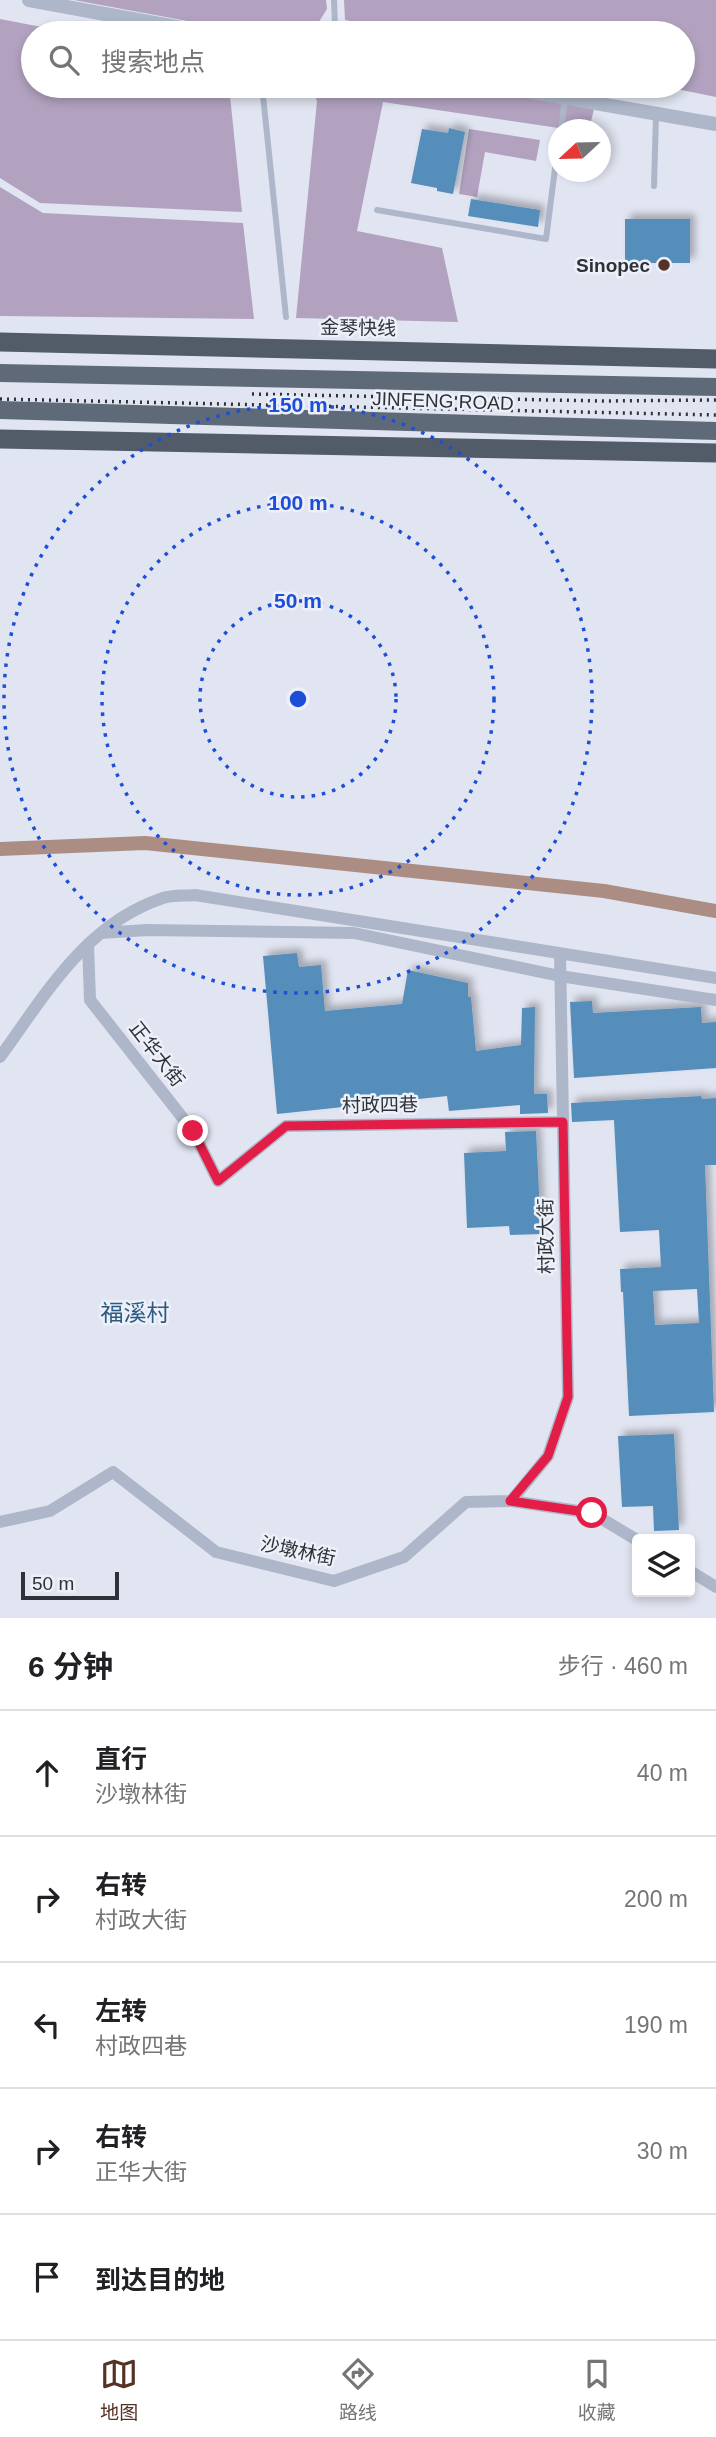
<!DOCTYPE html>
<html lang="zh">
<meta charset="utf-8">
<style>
:root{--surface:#fff;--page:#f2f2f2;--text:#202124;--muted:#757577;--line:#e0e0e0;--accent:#563224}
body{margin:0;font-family:Arial,"Noto Sans SC",sans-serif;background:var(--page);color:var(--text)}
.controls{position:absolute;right:21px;bottom:21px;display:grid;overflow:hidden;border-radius:7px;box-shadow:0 4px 10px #0003}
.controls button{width:63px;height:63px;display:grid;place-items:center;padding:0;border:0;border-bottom:2px solid var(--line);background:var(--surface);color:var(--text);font:35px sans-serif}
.compass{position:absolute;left:548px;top:119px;width:63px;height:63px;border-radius:50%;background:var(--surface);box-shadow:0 4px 10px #0003;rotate:248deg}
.scale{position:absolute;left:21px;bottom:18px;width:98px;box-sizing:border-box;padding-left:7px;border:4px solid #2c3238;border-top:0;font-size:19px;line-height:24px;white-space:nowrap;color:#2c3238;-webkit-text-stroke:5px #edf0f9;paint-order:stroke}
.stop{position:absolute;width:21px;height:21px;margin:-16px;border:5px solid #e11d48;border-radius:50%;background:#fff}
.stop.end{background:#e11d48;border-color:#fff;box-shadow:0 2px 7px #0008}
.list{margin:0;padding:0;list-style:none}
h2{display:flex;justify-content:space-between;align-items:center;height:91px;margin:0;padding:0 28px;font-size:30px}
h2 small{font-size:23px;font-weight:400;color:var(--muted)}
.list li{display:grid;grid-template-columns:46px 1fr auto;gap:21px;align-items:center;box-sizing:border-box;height:126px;padding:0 28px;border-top:2px solid var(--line)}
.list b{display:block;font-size:26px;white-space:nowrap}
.list p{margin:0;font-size:23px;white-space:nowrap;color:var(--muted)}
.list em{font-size:23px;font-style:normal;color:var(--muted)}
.icon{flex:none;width:38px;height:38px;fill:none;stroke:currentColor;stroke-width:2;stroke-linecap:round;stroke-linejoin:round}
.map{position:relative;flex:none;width:716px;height:1618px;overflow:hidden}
.search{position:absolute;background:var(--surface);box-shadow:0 4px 10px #0003;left:21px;right:21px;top:21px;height:77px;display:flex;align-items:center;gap:18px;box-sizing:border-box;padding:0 24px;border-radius:38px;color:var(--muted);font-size:26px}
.sheet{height:721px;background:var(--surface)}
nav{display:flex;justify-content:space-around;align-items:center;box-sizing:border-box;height:98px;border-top:2px solid var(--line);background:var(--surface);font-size:19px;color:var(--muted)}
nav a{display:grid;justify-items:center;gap:4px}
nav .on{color:var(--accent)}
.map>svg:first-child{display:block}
.green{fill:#b2a2c0}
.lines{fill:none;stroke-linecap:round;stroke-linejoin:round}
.canal{stroke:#ac8d83;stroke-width:14}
.building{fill:#558dbb;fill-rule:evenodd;filter:url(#shadow)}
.service{stroke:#aeb7c9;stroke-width:6}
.minor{stroke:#aeb7c9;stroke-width:12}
.tertiary{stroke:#aeb7c9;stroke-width:14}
.primary{stroke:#5e6a78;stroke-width:18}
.trunk{stroke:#515c68;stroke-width:19}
.rail{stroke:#2c3238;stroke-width:3.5;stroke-dasharray:2 5;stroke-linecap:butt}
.route{stroke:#e11d48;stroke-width:9}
.ring{fill:none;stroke:#1d4ed8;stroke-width:3.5;stroke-dasharray:3.5 7}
.poi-dot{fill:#563224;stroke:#edf0f9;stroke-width:2.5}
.labels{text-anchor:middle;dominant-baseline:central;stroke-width:5;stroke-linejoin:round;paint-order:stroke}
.poi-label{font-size:19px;font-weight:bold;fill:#2c3238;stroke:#edf0f9;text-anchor:end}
.street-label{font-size:19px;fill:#2c3238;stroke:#edf0f9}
.quarter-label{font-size:23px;fill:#2c5a80;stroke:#edf0f9}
.centre{fill:#1d4ed8;stroke:#edf0f9;stroke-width:3.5}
.ring-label{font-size:21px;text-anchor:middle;font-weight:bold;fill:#1d4ed8;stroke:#edf0f9;stroke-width:5;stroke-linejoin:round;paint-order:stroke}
</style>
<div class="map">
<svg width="716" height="1618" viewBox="0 0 716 1618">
<defs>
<filter id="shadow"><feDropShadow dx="5" dy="-5" stdDeviation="3.5" flood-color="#0004"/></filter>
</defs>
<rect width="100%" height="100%" fill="#e1e5f1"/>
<path class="green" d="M74 0H326L327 9 312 33H252Z
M344 0H716V97L662 86H683V33H410L345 20Z
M0 19 73 33H33V86H229L242 212 40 203 0 178Z
M311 86H600L589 129H565L383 102 357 231 442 248 458 322 296 318 317 101Z
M469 129 540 140 536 161 485 152 477 197 459 194Z
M0 187 43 213 243 223 254 319 0 316Z"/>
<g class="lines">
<path class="canal" d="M0 849 145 843 604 891 716 911"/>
</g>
<path class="building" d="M449 128 465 132 453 194 437 191V188L411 183 422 129 448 133Z
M471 199 540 210 538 227 468 216Z
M625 219H690V263H625Z
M297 953 299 967 321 965 325 1011 402 1004 408 970 468 983V997H471L476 1051 521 1045 522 1008 535 1007 534 1094H547L548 1113 520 1114V1105L449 1111 447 1096 277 1114 263 956Z
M592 1001 593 1013 701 1007 702 1023 716 1022V1068L574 1078 570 1002Z
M701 1096 702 1099 716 1098V1165H705L714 1412 629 1416 623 1292H621L620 1269 661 1267 659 1230 620 1232 614 1120 572 1122 571 1103ZM697 1289 699 1323 655 1325 653 1291Z
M536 1131 541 1234 510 1235 509 1226 467 1228 464 1153 506 1151 505 1132Z
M674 1434 679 1530 654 1531 653 1506 622 1507 618 1436Z"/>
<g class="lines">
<path class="service" d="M327 33 335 25 334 0
M262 86 286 317
M561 130 565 98
M654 186 656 115
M377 210 546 239 558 145"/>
<path class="minor" d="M101 933 147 930 354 933 560 976 716 1000
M88 944 90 1000 193 1131 218 1181 286 1126 563 1122
M0 1057C46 994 85 924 163 898 172 895 185 896 195 895L716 978
M511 1501 548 1456 568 1397 560 954
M0 1522 50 1511 113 1472 216 1552 334 1581 404 1557 466 1502 511 1501 592 1513 637 1540
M690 1571 716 1587"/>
<path class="tertiary" d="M29 0 209 33
M497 86 716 124"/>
<path class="primary" d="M0 373 716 387
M0 410 716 431"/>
<path class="trunk" d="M0 342 716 359
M0 439 716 453"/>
<path class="rail" d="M252 394 602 401 716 400
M0 399 716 415"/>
</g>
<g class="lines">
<path class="route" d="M193 1131 218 1181 286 1126 563 1122 568 1397 548 1456 510 1501 592 1513"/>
</g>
<g class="ring">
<circle cx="298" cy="699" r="98"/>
<circle cx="298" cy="699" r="196"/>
<circle cx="298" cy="699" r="294"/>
</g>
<circle class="poi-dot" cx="664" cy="265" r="7"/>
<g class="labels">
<g class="poi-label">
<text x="650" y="265">Sinopec</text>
</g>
<g class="street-label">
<text transform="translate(358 328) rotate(1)">金琴快线</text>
<text transform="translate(443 401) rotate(2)">JINFENG ROAD</text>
<text transform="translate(157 1054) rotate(52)">正华大街</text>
<text transform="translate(380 1105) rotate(-1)">村政四巷</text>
<text transform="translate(546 1236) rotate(-91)">村政大街</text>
<text transform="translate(298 1551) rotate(12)">沙墩林街</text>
</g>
<g class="quarter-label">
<text x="135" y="1313">福溪村</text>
</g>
</g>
<circle cx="298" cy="699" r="10" class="centre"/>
<g class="ring-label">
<text x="298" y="412">150 m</text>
<text x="298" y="510">100 m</text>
<text x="298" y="608">50 m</text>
</g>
</svg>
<div class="controls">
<button><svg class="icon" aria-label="layers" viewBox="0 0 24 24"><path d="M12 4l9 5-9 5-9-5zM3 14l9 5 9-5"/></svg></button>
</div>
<svg class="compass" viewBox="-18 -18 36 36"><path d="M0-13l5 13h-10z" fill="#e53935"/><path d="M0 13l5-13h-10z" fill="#757577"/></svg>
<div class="scale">50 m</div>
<div class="stop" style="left:592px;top:1513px"></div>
<div class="stop end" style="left:193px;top:1131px"></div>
<div class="search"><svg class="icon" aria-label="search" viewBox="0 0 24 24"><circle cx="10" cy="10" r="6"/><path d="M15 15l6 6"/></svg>搜索地点</div>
</div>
<section class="sheet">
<h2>6 分钟<small>步行 · 460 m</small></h2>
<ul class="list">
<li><svg class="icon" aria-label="ahead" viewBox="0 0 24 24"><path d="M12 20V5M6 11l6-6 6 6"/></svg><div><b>直行</b><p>沙墩林街</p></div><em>40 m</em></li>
<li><svg class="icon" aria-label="right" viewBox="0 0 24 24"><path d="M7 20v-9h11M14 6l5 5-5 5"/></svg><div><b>右转</b><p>村政大街</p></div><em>200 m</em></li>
<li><svg class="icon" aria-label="left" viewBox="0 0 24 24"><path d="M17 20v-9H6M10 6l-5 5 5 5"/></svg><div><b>左转</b><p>村政四巷</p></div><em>190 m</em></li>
<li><svg class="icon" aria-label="right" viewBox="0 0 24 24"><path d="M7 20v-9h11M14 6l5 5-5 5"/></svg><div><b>右转</b><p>正华大街</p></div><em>30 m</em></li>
<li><svg class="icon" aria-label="arrive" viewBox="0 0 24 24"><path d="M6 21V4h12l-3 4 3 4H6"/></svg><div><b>到达目的地</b></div></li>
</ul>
</section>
<nav>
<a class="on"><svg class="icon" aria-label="map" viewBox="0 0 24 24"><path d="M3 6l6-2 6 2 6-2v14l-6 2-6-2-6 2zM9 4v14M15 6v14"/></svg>地图</a>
<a><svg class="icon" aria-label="directions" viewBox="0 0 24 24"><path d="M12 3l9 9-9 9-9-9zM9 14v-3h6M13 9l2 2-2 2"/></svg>路线</a>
<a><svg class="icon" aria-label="saved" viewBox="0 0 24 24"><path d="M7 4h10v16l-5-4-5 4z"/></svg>收藏</a>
</nav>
